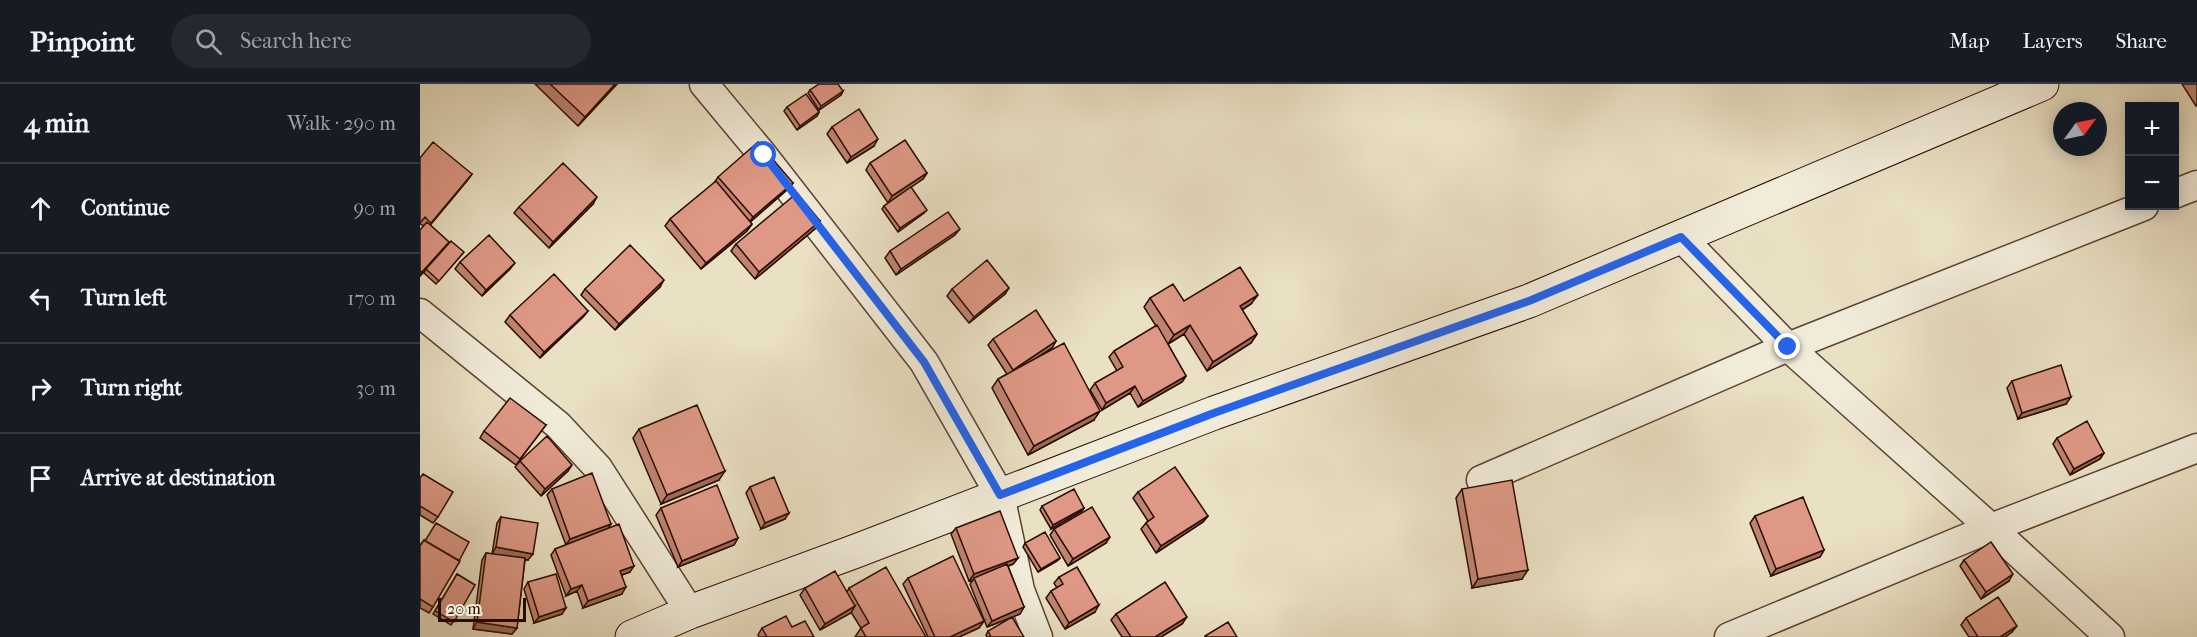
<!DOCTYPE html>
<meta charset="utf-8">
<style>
:root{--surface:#171b24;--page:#242831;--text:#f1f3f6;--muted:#9ea1a6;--line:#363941}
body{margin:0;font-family:"IM FELL French Canon",serif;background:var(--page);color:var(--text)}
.controls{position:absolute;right:18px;top:18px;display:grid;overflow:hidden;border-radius:0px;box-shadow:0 3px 15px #0003}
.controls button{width:54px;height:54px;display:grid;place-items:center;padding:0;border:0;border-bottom:2px solid var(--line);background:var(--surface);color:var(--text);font:30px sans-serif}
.compass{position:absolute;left:1633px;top:18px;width:54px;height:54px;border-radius:50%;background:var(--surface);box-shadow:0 3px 15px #0003;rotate:57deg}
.scale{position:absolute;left:18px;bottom:15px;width:88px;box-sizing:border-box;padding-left:6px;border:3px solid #2a0d00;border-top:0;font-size:16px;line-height:21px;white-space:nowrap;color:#2a0d00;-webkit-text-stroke:4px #f1ebd9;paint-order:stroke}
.stop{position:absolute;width:18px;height:18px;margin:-14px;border:4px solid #2563eb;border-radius:50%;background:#fff}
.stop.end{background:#2563eb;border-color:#fff;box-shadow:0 2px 6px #0008}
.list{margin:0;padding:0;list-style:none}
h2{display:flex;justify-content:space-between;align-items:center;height:78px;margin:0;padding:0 24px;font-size:26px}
h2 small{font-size:20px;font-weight:400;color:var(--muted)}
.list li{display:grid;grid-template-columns:39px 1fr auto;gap:18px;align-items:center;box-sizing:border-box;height:90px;padding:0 24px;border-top:2px solid var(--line)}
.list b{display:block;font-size:22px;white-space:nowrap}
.list em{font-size:20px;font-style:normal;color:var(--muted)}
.icon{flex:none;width:33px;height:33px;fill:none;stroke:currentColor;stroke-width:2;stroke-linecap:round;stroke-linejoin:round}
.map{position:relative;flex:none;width:1777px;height:553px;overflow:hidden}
header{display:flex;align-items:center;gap:36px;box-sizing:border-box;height:84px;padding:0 30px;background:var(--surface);border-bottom:2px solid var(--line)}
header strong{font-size:28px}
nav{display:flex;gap:33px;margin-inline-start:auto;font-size:21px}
.search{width:420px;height:54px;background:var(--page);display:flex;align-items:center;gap:15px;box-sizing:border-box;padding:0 21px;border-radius:33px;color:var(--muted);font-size:22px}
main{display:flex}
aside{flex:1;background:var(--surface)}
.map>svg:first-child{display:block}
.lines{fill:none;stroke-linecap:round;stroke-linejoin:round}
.minor-casing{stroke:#5a4231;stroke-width:31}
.secondary-casing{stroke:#2a0d00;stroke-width:35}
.minor{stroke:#f1ebd9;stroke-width:28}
.secondary{stroke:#f1ebd9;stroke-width:33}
.wall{fill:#bf8372;stroke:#2a0d00;stroke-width:1.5}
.shaded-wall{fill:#9b6a5d;stroke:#2a0d00;stroke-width:1.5}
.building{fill:#de9885;stroke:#2a0d00;stroke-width:1.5}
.route{stroke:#2563eb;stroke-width:8}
</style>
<header>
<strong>Pinpoint</strong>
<div class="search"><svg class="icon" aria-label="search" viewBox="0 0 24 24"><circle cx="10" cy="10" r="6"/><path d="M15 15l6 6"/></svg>Search here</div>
<nav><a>Map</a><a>Layers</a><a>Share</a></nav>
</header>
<main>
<aside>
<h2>4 min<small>Walk · 290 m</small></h2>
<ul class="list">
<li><svg class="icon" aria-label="ahead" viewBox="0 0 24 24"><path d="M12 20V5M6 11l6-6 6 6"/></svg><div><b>Continue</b></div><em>90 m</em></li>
<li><svg class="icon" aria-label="left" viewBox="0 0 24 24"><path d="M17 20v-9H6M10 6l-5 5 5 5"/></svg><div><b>Turn left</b></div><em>170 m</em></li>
<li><svg class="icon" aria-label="right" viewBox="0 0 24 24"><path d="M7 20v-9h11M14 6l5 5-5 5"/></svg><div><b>Turn right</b></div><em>30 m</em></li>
<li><svg class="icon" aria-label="arrive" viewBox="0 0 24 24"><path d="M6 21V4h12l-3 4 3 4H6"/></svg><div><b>Arrive at destination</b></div></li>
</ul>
</aside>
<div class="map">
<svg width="1777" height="553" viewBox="0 0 1777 553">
<rect width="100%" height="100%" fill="#eae0c4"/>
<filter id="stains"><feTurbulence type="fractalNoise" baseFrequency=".00333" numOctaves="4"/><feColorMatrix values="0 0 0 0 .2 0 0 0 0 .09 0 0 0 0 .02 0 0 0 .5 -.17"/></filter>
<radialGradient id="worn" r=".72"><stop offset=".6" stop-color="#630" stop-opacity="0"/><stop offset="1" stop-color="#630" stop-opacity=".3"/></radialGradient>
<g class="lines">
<defs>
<path id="minor" d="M284 0 343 71 504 278 580 411 600 506 618 553
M1754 110 1777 101
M1261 153 1368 263 1571 444 1690 553
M0 229 138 341 178 384 270 528
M1061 396 1368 263 1724 122
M1309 553 1571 444 1777 364"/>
<path id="secondary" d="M212 553 270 528 436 467 794 329 1109 217 1622 0"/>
</defs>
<use href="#minor" class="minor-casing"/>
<use href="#secondary" class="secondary-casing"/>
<use href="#minor" class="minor"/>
<use href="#secondary" class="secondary"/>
</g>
<path class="wall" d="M115 0H197L158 42Z
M1762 0H1777V21L1776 22Z
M390 6 423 7 421 11 399 26 388 9Z
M367 23 399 28 397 32 377 46 364 27Z
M412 43 454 62 427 79 407 50Z
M0 74 52 90 10 141 29 158 24 165 0 192V146L4 142 0 140Z
M450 79 507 89 503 95 491 103 504 129 478 148 462 125 464 122 482 109 468 119 446 86Z
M298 93 373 99 368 105 330 138 332 140 327 147 281 185 245 142 250 135 294 99Z
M173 120 129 164 94 129 99 123Z
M400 137 396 144 335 195 311 167 316 160Z
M535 151 476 191 465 174 470 167Z
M44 168 16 200 4 189 6 185Z
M40 178 90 185 62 212 35 185Z
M240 203 195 246 161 211 165 205Z
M532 205 585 210 549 239 527 212Z
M730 214 764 217 831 220 822 226 837 250 831 259 787 287 764 250 748 260 766 292 762 298 718 323 710 309 682 326 670 306 675 299 697 287 689 273 694 267 736 242 724 223Z
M168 227 163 233 120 274 85 238 90 231Z
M573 255 636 257 632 264 614 276 674 336 608 371 572 304 578 295 587 290 568 261Z
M1592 297 1646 320 1598 335 1587 304Z
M126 341 96 381 60 354 64 347Z
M219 345 299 396 241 420 213 354Z
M1637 354 1684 369 1680 375 1650 391 1633 360Z
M100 377 148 387 121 412 95 383Z
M0 393 18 433 13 439 0 431Z
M330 403 365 435 341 445 326 409Z
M132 405 187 445 210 488 202 491V510L163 524 157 507 146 512 131 471 135 465 146 461 127 411Z
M1042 405 1102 495 1052 504 1036 414Z
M718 408 788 432 783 438 736 469 721 445 726 439 728 437 713 414Z
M622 422 664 424 662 427 631 445 620 426Z
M241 424 318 454 314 461 258 483 236 431Z
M1335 432 1404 466 1400 473 1351 492 1330 439Z
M81 433 108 476H105L97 544 92 550 53 545 62 476 66 469 72 470 77 439Z
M536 444 598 474 593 480 588 482 604 523 600 530 567 543 550 500 553 496 549 497 531 450Z
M634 445 686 459 648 482 630 451Z
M4 456 13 523 9 529 0 524V461Z
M605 459 640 474 637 477 618 488 603 463Z
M1544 476 1589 497 1561 515 1540 482Z
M37 490 55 501 31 541 13 530Z
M639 493 675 528 645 545 626 514 631 507 637 504 634 499Z
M488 494 564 537 559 544 539 553H508L483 500Z
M108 498 142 530 114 539 104 505Z
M385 504 427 508 429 504 506 553H435L441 544 431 528 400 546 380 511Z
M696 530 762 540 741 553H702L691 536Z
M1546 534 1592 548 1585 553H1549L1541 541Z
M372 543 394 553H339L338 551 342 544Z
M568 547 604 553H567L566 551Z"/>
<path class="shaded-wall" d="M195 0H197L158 42 165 33Z
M423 7 421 11 399 26 401 22Z
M399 28 397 32 377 46 380 42Z
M458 55 454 62 427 79 431 73Z
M507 89 503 95 468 119 472 112Z
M52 90 47 97 7 145 11 139Z
M373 99 368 105 328 140 333 133Z
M177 113 173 120 129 164 133 158Z
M507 126 504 129 478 148 480 144Z
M400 137 396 144 335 195 339 188Z
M332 140 327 147 281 185 286 179Z
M540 145 535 151 476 191 481 185Z
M29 158 24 165 0 192 2 188Z
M95 179 90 185 62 212 66 206Z
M244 196 240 203 195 246 199 240Z
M589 204 585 210 549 239 554 233Z
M838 211 831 220 814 231 820 222Z
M168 227 163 233 120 274 124 268Z
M770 241 764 250 748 260 754 251Z
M837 250 831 259 787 287 793 278Z
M636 257 632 264 589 292 593 286Z
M766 292 762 298 718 323 723 317Z
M715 302 710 309 682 326 686 319Z
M1651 313 1646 320 1598 335 1602 329Z
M680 327 674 336 608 371 614 362Z
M1684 369 1680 375 1650 391 1654 385Z
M152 381 148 387 121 412 125 405Z
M305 387 299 396 241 420 247 411Z
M664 424 662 427 631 445 633 441Z
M369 429 365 435 341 445 345 439Z
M788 432 783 438 736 469 741 462Z
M191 440 187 446 146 461 150 455Z
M690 453 686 459 648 482 653 475Z
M318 454 314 461 258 483 262 477Z
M76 463 113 470 108 476 72 470Z
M1404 466 1400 473 1351 492 1356 485Z
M598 474 593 480 555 495 554 494 553 496 549 497 554 490Z
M640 474 637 477 618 488 621 485Z
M214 482 210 488 196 493 200 487Z
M1108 486 1102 495 1052 504 1058 495Z
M1593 490 1589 497 1561 515 1566 508Z
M162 501 157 507 146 512 151 505Z
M206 503 202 510 163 524 168 517Z
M679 521 675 528 645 545 649 539Z
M435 522 431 529 400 546 405 540Z
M604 523 600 530 567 543 572 537Z
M146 524 142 530 114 539 119 533Z
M767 533 762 540 741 553H735Z
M564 537 559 544 539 553H530Z
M57 538 97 544 92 550 53 545Z
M1597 542 1592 548 1585 553H1580Z"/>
<path class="building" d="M130 0H195L165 33Z
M399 0H418L423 7 401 22 390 6Z
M386 10 399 28 380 42 367 23Z
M439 25 458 55 431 73 412 43Z
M485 56 507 89 472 112 450 79Z
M13 58 52 90 11 139 5 133 0 139V74Z
M338 58 373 99 333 133 298 93Z
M143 79 177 113 133 158 99 123Z
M296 97 332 140 286 179 250 135Z
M491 103 507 126 480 144 464 122Z
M377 109 400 137 339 188 316 160Z
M528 128 540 145 481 185 470 167Z
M7 138 29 158 2 188 0 187V146Z
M69 151 95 179 66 206 40 178Z
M31 157 44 168 19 197 6 185Z
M210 161 244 196 199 240 165 205Z
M567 176 589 204 554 233 532 205Z
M820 183 838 211 820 222 837 250 793 278 770 241 754 251 730 214 753 200 764 217Z
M134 190 168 227 124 268 90 231Z
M616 226 636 257 593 286 573 255Z
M737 241 766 292 723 317 715 302 686 319 675 299 703 283 694 267Z
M644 259 680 327 614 362 578 295Z
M1641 281 1651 313 1602 329 1592 297Z
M90 314 126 341 100 375 64 347Z
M277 321 305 387 247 411 219 345Z
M1667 337 1684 369 1654 385 1637 354Z
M127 352 152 381 125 405 100 377Z
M755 383 788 432 741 462 726 439 734 433 718 408Z
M172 389 191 440 150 455 132 405Z
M3 390 33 408 18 433 0 422V394Z
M354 393 369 429 345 439 330 403Z
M1092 396 1108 486 1058 495 1042 405Z
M297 401 318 454 262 477 241 424Z
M654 405 664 424 633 441 622 422Z
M1383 413 1404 466 1356 485 1335 432Z
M672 423 690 453 653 475 634 445Z
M580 427 598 474 554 490 536 444Z
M81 433 118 439 113 470 76 463Z
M16 439 49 458 39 477 5 457Z
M199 440 214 482 200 487 206 503 168 517 162 501 151 505 135 465Z
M625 448 640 474 621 485 605 459Z
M4 456 40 477 13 523 0 515V462Z
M1571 458 1593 490 1566 508 1544 476Z
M66 469 105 474 97 544 57 538Z
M533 472 564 537 530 553H515L488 494Z
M587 480 604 523 572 537 554 494Z
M466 483 506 553H446L441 544 449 539 429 504Z
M657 483 679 521 649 539 631 507 643 500 639 493Z
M415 487 435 522 405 540 385 504Z
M37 490 55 501 34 538 15 527Z
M136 490 146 524 119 533 108 498Z
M745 498 767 533 735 553H711L696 530Z
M1578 513 1597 542 1580 553H1558L1546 534Z
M366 532 372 543 385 537 394 553H347L342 544Z
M592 533 604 553H571L568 547Z
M808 538 817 553H785V552Z"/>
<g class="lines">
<path class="route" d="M344 71 504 278 580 411 794 329 1109 217 1261 153 1368 263"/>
</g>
<rect width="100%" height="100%" filter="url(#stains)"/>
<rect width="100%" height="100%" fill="url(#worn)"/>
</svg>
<div class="controls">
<button>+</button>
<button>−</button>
</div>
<svg class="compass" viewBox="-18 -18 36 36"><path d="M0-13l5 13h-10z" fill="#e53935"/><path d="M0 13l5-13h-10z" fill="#9ea1a6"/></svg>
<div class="scale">20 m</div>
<div class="stop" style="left:344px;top:71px"></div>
<div class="stop end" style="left:1368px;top:263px"></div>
</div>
</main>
